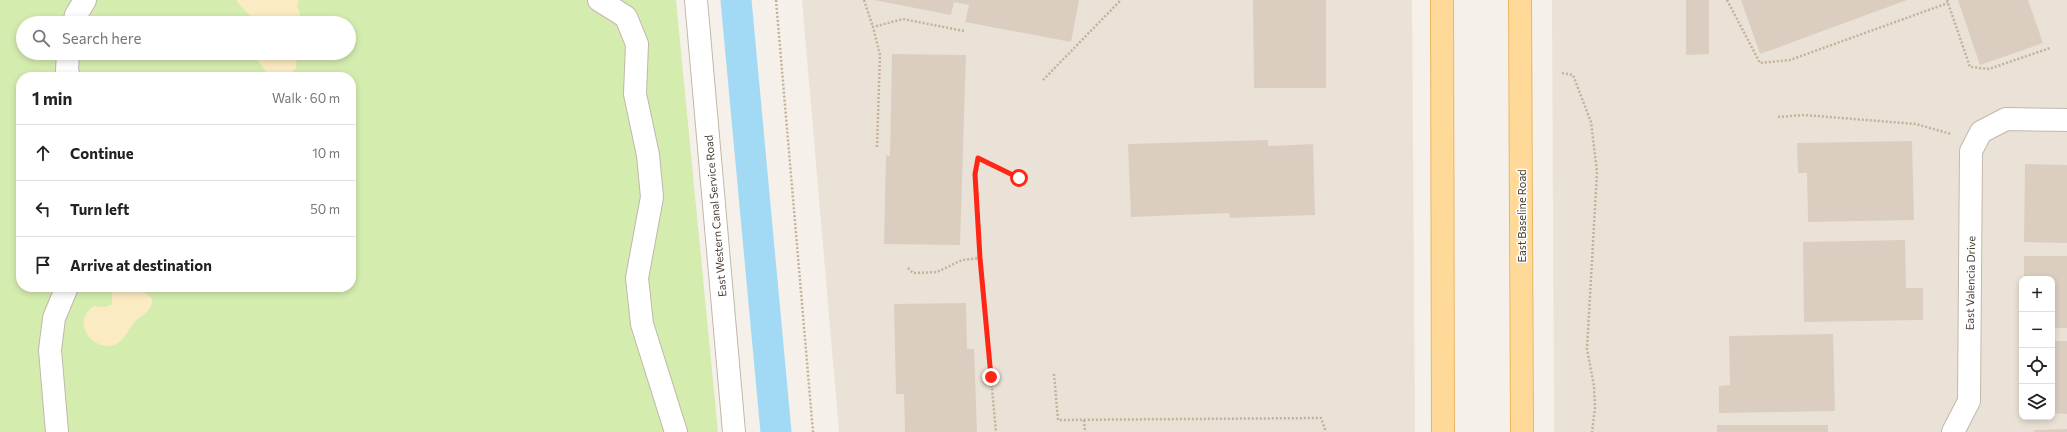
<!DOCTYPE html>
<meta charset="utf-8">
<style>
:root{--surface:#fff;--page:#f2f2f2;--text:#222;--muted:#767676;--line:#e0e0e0}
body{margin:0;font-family:Commissioner,sans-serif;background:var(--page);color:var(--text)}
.controls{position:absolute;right:12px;bottom:12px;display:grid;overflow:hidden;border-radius:8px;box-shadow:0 2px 6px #0003}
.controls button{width:36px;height:36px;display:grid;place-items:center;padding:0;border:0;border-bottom:1px solid var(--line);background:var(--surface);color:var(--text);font:20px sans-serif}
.stop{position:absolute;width:12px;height:12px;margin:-9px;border:3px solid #ff2616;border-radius:50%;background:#fff}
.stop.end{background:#ff2616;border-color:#fff;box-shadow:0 1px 4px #0008}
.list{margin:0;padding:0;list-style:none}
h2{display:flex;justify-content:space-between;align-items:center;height:52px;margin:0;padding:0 16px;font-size:17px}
h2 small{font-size:13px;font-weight:400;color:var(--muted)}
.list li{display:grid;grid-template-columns:26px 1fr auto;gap:12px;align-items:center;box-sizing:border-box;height:56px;padding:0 16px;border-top:1px solid var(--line)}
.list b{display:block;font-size:15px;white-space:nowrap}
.list em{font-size:13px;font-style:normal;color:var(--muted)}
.icon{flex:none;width:22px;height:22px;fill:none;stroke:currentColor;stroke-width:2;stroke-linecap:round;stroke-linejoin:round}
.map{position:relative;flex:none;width:2067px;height:432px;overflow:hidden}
.search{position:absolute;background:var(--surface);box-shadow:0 2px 6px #0003;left:16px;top:16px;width:340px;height:44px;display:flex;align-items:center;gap:10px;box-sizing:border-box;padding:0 14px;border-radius:22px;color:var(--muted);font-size:15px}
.panel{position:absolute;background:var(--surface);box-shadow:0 2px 6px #0003;left:16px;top:72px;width:340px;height:220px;border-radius:16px}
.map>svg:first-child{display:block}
.residential{fill:#eae2d6;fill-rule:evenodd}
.green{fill:#d5ecaf;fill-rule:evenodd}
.sand{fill:#fbebc3}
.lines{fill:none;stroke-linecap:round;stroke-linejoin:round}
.canal{stroke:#a2daf5;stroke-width:31}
.building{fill:#dbcec0}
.minor-casing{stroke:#c2b7aa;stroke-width:24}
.major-casing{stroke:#ebb661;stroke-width:24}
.path{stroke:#c4b29b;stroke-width:2.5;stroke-dasharray:2 2;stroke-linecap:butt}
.minor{stroke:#fff;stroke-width:22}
.major{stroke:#ffd998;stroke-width:22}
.route{stroke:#ff2616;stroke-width:5}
.labels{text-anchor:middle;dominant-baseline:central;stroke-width:3;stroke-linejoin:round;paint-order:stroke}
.street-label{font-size:11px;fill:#4a4036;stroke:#fff}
</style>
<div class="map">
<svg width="2067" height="432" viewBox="0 0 2067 432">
<rect width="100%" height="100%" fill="#f5f0e9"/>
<path class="residential" d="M802 0H1412L1415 432H839Z
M1552 0H2067V432H1554ZM2022 279H2052V417H2022Z"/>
<path class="green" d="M0 0H676L718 432H0ZM23 23H349V53H23ZM21 77H351V287H21Z"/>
<path class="sand" d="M236 0H299L297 7 300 12 299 23C267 23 257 28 236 0Z
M257 53H297L296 68 288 77H270L258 61Z
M116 287H137L151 297C155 308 144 314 138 319 129 326 127 337 118 343 95 356 69 322 94 306L105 307 112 304V293Z"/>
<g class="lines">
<path class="canal" d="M736 0 776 432"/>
</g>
<path class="building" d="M874 0H1079L1071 42 965 22 969 5 954 2 951 15Z
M1253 0H1326V88H1254Z
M1686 0H1709V54L1686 55Z
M1741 0H1907L1760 54Z
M1958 0H2028L2043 43 1980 65Z
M892 54 966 55 960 245 884 244 886 155 890 156Z
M1268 140V146L1313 144 1315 215 1230 218 1229 213 1131 217 1128 144Z
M1912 141 1914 220 1808 222 1807 173H1798L1797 143Z
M2025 164 2067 165V243L2024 242Z
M1905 240 1906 288H1923V320L1804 322 1803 242Z
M2024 256H2067V328H2052V279H2024Z
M966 303 967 349H974L977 432H905L904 394H896L894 304Z
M1833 334 1835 411 1719 413V386L1730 385 1729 336Z
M2052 341H2067V414L2052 413Z
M1717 425H1828V432H1717Z
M2067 429V432H2034V430Z"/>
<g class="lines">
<defs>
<path id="minor" d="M599 0 626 17 637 44 635 94 648 155 652 197 637 278 642 324 676 432
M696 0 734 432
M74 23 76 15 85 0
M68 53 67 70 69 77
M57 432 50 350 54 318 67 287
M1953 432 1969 401 1971 151 1981 132 2006 119 2067 120"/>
<path id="major" d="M1442 0 1443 432
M1520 0 1522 432"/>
</defs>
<use href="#minor" class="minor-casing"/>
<use href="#major" class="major-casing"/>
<path class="path" d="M776 0 813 432
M864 0 873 27
M1727 0 1760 63 1790 60 1948 3
M1947 0 1970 67 1989 69 2050 48
M1562 73 1573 75 1591 122 1597 172 1587 349 1594 386 1595 408 1592 432
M1043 80 1121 0
M1778 117 1804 115 1916 124 1951 134
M877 147 880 55 873 27 903 19 964 31
M980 258 975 174 978 158 1019 178
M908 268 913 273 937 272 962 260 980 258 996 432
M1054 374 1058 420 1321 418 1326 432
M1084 420 1085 432"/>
<use href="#minor" class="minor"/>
<use href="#major" class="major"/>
</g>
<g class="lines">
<path class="route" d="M991 377 980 258 975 174 978 158 1019 178"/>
</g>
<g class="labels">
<g class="street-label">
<text transform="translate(715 216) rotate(-95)">East Western Canal Service Road</text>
<text transform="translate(1521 216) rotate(-90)">East Baseline Road</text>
<text transform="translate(1970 283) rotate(-89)">East Valencia Drive</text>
</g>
</g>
</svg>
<div class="controls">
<button>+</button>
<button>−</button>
<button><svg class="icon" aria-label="locate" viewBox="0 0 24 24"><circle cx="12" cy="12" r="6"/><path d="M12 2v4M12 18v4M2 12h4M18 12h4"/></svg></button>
<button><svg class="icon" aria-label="layers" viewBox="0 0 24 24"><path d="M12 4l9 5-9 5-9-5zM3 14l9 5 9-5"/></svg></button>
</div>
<div class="stop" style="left:1019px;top:178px"></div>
<div class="stop end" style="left:991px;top:377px"></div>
<div class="search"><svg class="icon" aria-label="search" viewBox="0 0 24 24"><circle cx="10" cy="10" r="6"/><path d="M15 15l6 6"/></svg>Search here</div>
<section class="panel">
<h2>1 min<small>Walk · 60 m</small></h2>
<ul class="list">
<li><svg class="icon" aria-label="ahead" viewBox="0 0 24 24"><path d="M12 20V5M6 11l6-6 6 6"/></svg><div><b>Continue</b></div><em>10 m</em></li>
<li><svg class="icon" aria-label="left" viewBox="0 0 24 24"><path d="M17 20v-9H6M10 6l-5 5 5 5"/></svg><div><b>Turn left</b></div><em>50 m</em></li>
<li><svg class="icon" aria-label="arrive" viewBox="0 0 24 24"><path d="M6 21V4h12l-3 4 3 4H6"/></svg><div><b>Arrive at destination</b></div></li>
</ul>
</section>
</div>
